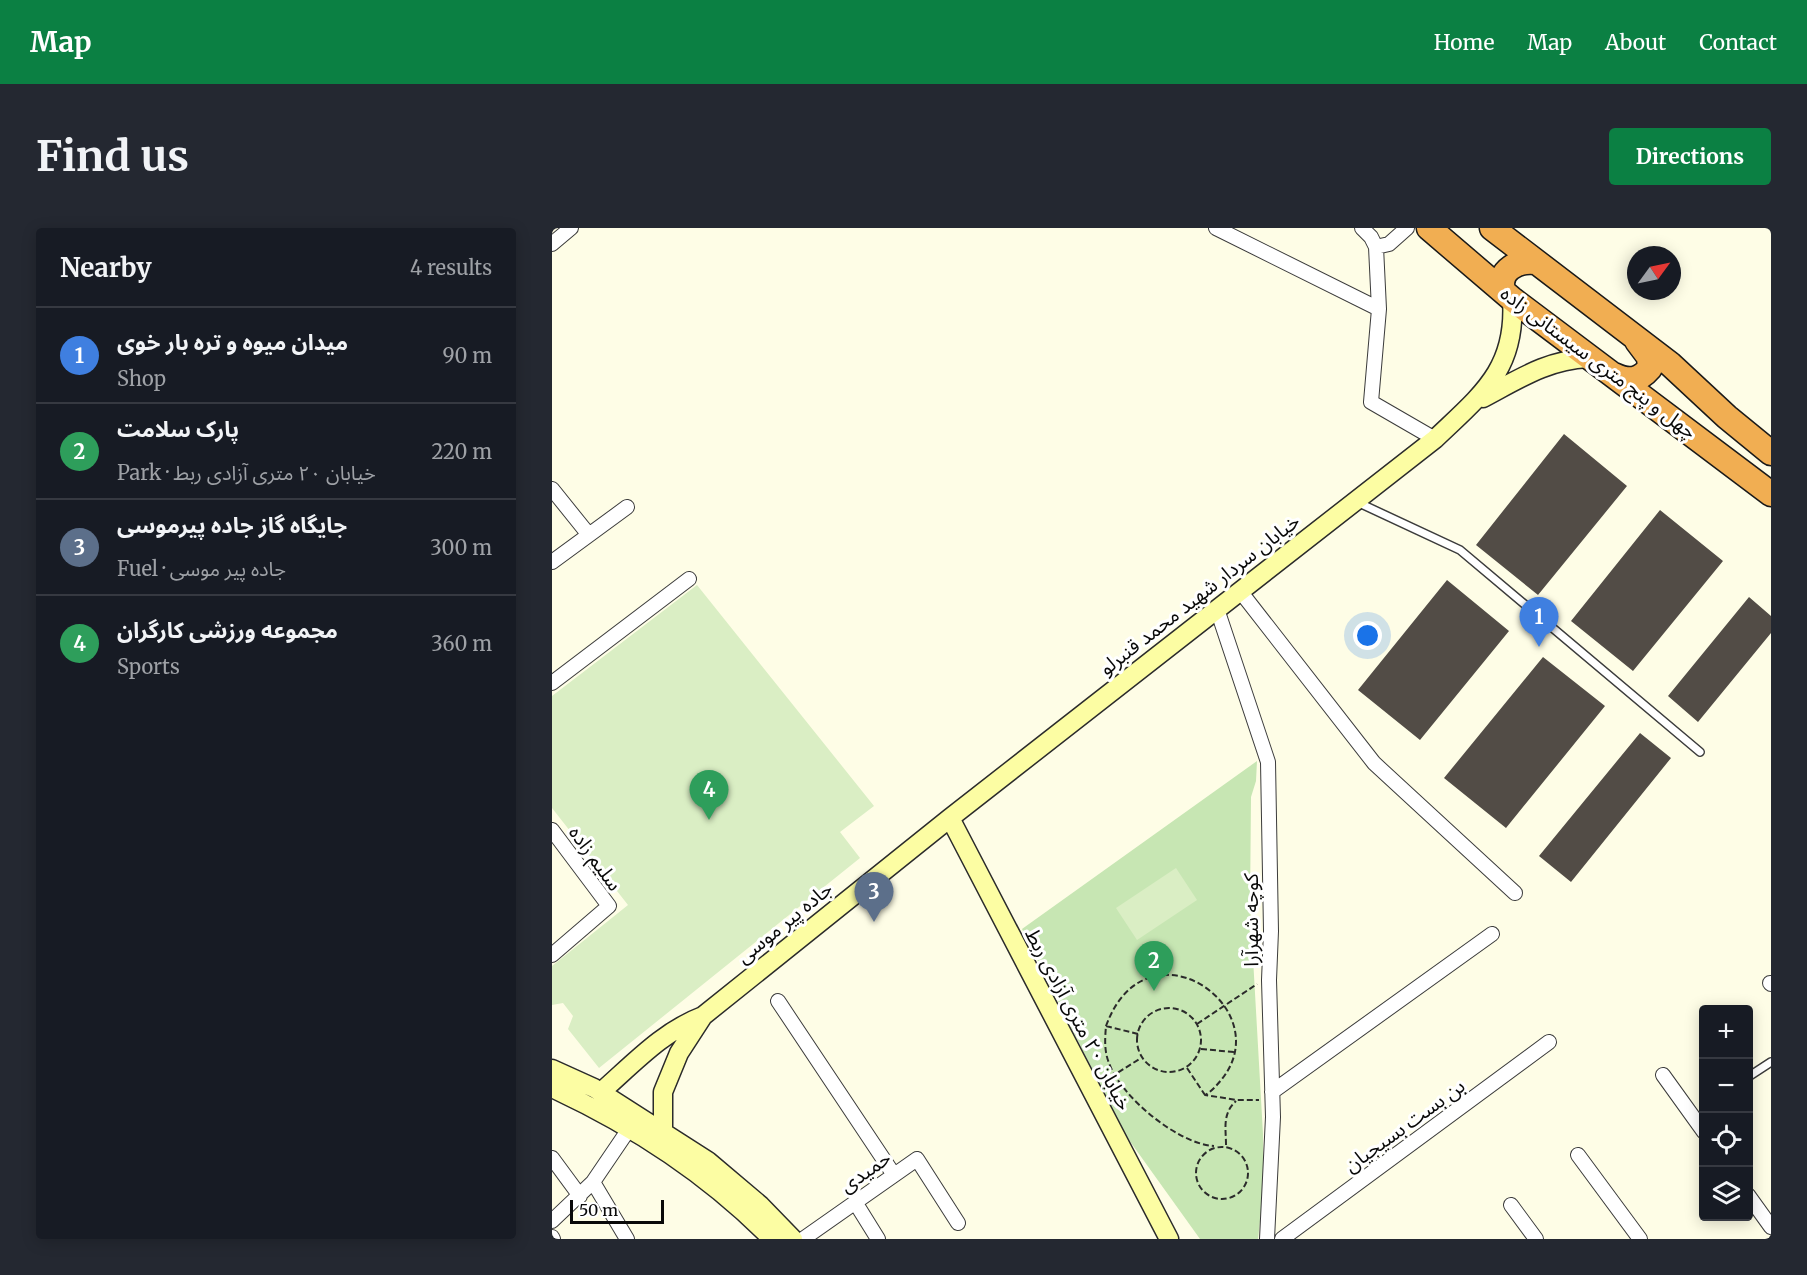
<!DOCTYPE html>
<meta charset="utf-8">
<style>
:root{--surface:#171b24;--page:#242831;--text:#f1f3f6;--muted:#9ea1a6;--line:#363941;--accent:#0b8043}
body{margin:0;font-family:Merriweather,"Noto Sans Arabic",serif;background:var(--page);color:var(--text)}
.controls{position:absolute;right:18px;bottom:18px;display:grid;overflow:hidden;border-radius:6px;box-shadow:0 3px 15px #0003}
.controls button{width:54px;height:54px;display:grid;place-items:center;padding:0;border:0;border-bottom:2px solid var(--line);background:var(--surface);color:var(--text);font:30px sans-serif}
.compass{position:absolute;left:1075px;top:18px;width:54px;height:54px;border-radius:50%;background:var(--surface);box-shadow:0 3px 15px #0003;rotate:57deg}
.scale{position:absolute;left:18px;bottom:15px;width:94px;box-sizing:border-box;padding-left:6px;border:3px solid #090909;border-top:0;font-size:16px;line-height:21px;white-space:nowrap;color:#090909;-webkit-text-stroke:4px #fff;paint-order:stroke}
.you{position:absolute;left:816px;top:408px;width:21px;height:21px;margin:-15px;border:4px solid #fff;border-radius:50%;background:#1a73e8;box-shadow:0 0 0 9px #1a73e833}
.badge{display:grid;place-items:center;width:39px;height:39px;border-radius:50%;background:var(--accent);color:#fff;font-size:20px;font-weight:700}
.pin{position:absolute;translate:-50% -50px;filter:drop-shadow(0 2px 3px #0008)}
.pin::after{content:'';position:absolute;top:32px;width:21px;height:18px;background:inherit;clip-path:polygon(0 0,100% 0,50% 100%)}
.list{margin:0;padding:0;list-style:none}
h2{display:flex;justify-content:space-between;align-items:center;height:78px;margin:0;padding:0 24px;font-size:26px}
h2 small{font-size:20px;font-weight:400;color:var(--muted)}
.list li{display:grid;grid-template-columns:39px 1fr auto;gap:18px;align-items:center;box-sizing:border-box;height:96px;padding:0 24px;border-top:2px solid var(--line)}
.list b{display:block;font-size:22px;white-space:nowrap}
.list p{margin:0;font-size:20px;white-space:nowrap;color:var(--muted)}
.list em{font-size:20px;font-style:normal;color:var(--muted)}
.icon{flex:none;width:33px;height:33px;fill:none;stroke:currentColor;stroke-width:2;stroke-linecap:round;stroke-linejoin:round}
.map{position:relative;flex:none;width:1219px;height:1011px;overflow:hidden;border-radius:6px}
header{display:flex;align-items:center;gap:36px;box-sizing:border-box;height:84px;padding:0 30px;background:var(--accent);color:#fff}
header strong{font-size:28px}
nav{display:flex;gap:33px;margin-inline-start:auto;font-size:21px}
.intro{display:flex;align-items:center;justify-content:space-between;box-sizing:border-box;height:144px;padding:0 36px}
h1{margin:0;font-size:42px}
.button{padding:15px 27px;border-radius:6px;background:var(--accent);color:#fff;font-size:21px;font-weight:700}
main{display:flex;gap:36px;padding:0 36px}
aside{flex:1;background:var(--surface);border-radius:6px;box-shadow:0 3px 15px #0003}
.map>svg:first-child{display:block}
.green{fill:#c7e6b3}
.pitch{fill:#daeec4}
.building{fill:#524c46}
.lines{fill:none;stroke-linecap:round;stroke-linejoin:round}
.lane-casing{stroke:#3c3c3c;stroke-width:10}
.street-casing{stroke:#3c3c3c;stroke-width:16}
.secondary-casing{stroke:#2b2b2b;stroke-width:21}
.highway-casing{stroke:#1a1a1a;stroke-width:27}
.path{stroke:#2b2b2b;stroke-width:2;stroke-dasharray:6 3;stroke-linecap:butt}
.lane{stroke:#fff;stroke-width:7}
.street{stroke:#fff;stroke-width:14}
.secondary{stroke:#fcfda3;stroke-width:18}
.highway{stroke:#f1ae52;stroke-width:24}
.labels{text-anchor:middle;dominant-baseline:central;stroke-width:6;stroke-linejoin:round;paint-order:stroke}
.street-label{font-size:20px;fill:#090909;stroke:#fff}
</style>
<header>
<strong>Map</strong>
<nav><a>Home</a><a>Map</a><a>About</a><a>Contact</a></nav>
</header>
<div class="intro"><h1>Find us</h1><a class="button">Directions</a></div>
<main>
<aside>
<h2>Nearby<small>4 results</small></h2>
<ul class="list">
<li><span class="badge" style="background:#3f7fe0">1</span><div><b>میدان میوه و تره بار خوی</b><p>Shop</p></div><em>90 m</em></li>
<li><span class="badge" style="background:#2e9e5b">2</span><div><b>پارک سلامت</b><p>Park · خیابان ۲۰ متری آزادی ربط</p></div><em>220 m</em></li>
<li><span class="badge" style="background:#5c6f8a">3</span><div><b>جایگاه گاز جاده پیرموسی</b><p>Fuel · جاده پیر موسی</p></div><em>300 m</em></li>
<li><span class="badge" style="background:#2e9e5b">4</span><div><b>مجموعه ورزشی کارگران</b><p>Sports</p></div><em>360 m</em></li>
</ul>
</aside>
<div class="map">
<svg width="1219" height="1011" viewBox="0 0 1219 1011">
<rect width="100%" height="100%" fill="#fefde6"/>
<path class="green" d="M705 533 704 553 699 569 698 677 711 906V967L706 1011H648L572 905 470 701Z"/>
<path class="pitch" d="M145 357 322 578 288 604 308 630 47 840 16 801 21 788 11 775 0 777V738L76 677 0 580V468Z
M624 640 645 672 585 712 564 680Z"/>
<path class="building" d="M1012 206 1075 258 986 367 924 317Z
M1108 282 1171 333 1081 443 1019 393Z
M895 352 957 403 868 512 806 462Z
M1197 369 1219 388V405L1146 494 1116 468Z
M991 429 1053 478 954 600 892 550Z
M1088 505 1119 530 1019 654 987 628Z"/>
<g class="lines">
<defs>
<path id="lane" d="M805 274 908 322 1148 524
M1196 849 1219 834"/>
<path id="street" d="M664 0 827 81 819 174 883 211
M810 0 819 9 824 19 827 81
M0 16 19 0
M824 19 837 16 855 0
M0 261 37 307
M0 334 75 279
M688 363 822 535 963 665
M665 381 716 534 719 703 717 752 721 889 715 1011
M0 455 137 351
M0 602 57 678 0 727
M1218 755 1219 756
M226 773 342 947
M1111 847 1152 904
M720 864 940 706
M1026 927 1088 1011
M0 930 28 968
M41 954 75 1011
M1196 967 1219 999
M303 974 326 1011
M959 977 984 1011
M0 993 41 954 77 901
M0 1009 1 1011
M251 1011 365 931 406 995
M730 1011 997 814"/>
<path id="secondary" d="M931 170C967 151 995 132 1036 130
M398 590 617 1011
M0 841 42 860 156 933 208 977 241 1011
M0 860C80 897 158 948 220 1011
M49 864C81 836 111 803 151 788L398 590 883 211C929 167 965 141 960 71
M111 903V864L127 825 151 788"/>
<path id="highway" d="M877 0 960 71 1219 266
M940 0 1118 136 1175 189 1219 225
M951 62C945 42 967 32 983 34
M1062 147C1077 154 1087 153 1098 140L1097 129 1085 113"/>
</defs>
<use href="#lane" class="lane-casing"/>
<use href="#street" class="street-casing"/>
<use href="#secondary" class="secondary-casing"/>
<use href="#highway" class="highway-casing"/>
<path class="path" d="M585 812a32 32 0 1 1 64 0a32 32 0 1 1-64 0Z
M645 796 705 756
M554 798C594 688 727 779 670 851 665 857 660 863 653 867L685 872H707
M586 806 554 798C553 810 552 823 557 835 569 869 626 916 662 918
M649 821 682 824
M635 840 653 867
M551 854 589 830
M674 917C674 900 670 886 684 873
M644 945a26 26 0 1 1 52 0a26 26 0 1 1-52 0Z"/>
<use href="#lane" class="lane"/>
<use href="#street" class="street"/>
<use href="#secondary" class="secondary"/>
<use href="#highway" class="highway"/>
</g>
<g class="labels">
<g class="street-label">
<text transform="translate(1047 134) rotate(37)">چهل و پنج متری سیستانی زاده</text>
<text transform="translate(647 366) rotate(-38)">خیابان سردار شهید محمد قنبرلو</text>
<text transform="translate(44 630) rotate(54)">سلیم زاده</text>
<text transform="translate(698 692) rotate(-90)">کوچه شهرآرا</text>
<text transform="translate(232 694) rotate(-39)">جاده پیر موسی</text>
<text transform="translate(527 791) rotate(62)">خیابان ۲۰ متری آزادی ربط</text>
<text transform="translate(852 897) rotate(-36)">بن بست بسیجیان</text>
<text transform="translate(313 943) rotate(-35)">حمیدی</text>
</g>
</g>
</svg>
<div class="controls">
<button>+</button>
<button>−</button>
<button><svg class="icon" aria-label="locate" viewBox="0 0 24 24"><circle cx="12" cy="12" r="6"/><path d="M12 2v4M12 18v4M2 12h4M18 12h4"/></svg></button>
<button><svg class="icon" aria-label="layers" viewBox="0 0 24 24"><path d="M12 4l9 5-9 5-9-5zM3 14l9 5 9-5"/></svg></button>
</div>
<svg class="compass" viewBox="-18 -18 36 36"><path d="M0-13l5 13h-10z" fill="#e53935"/><path d="M0 13l5-13h-10z" fill="#9ea1a6"/></svg>
<div class="scale">50 m</div>
<div class="you"></div>
<div class="pin badge" style="left:987px;top:419px;background:#3f7fe0">1</div>
<div class="pin badge" style="left:602px;top:763px;background:#2e9e5b">2</div>
<div class="pin badge" style="left:322px;top:694px;background:#5c6f8a">3</div>
<div class="pin badge" style="left:157px;top:592px;background:#2e9e5b">4</div>
</div>
</main>
